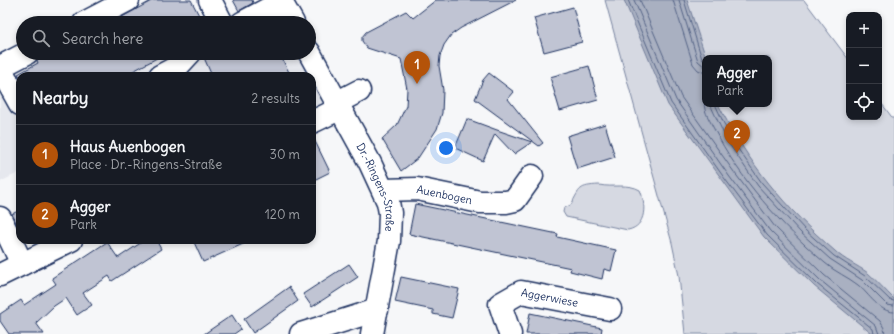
<!DOCTYPE html>
<meta charset="utf-8">
<style>
:root{--surface:#171b24;--page:#20242c;--text:#f1f3f6;--muted:#9ea1a6;--line:#363941;--accent:#b45309}
body{margin:0;font-family:Delius,sans-serif;background:var(--page);color:var(--text)}
.controls{position:absolute;right:12px;top:12px;display:grid;overflow:hidden;border-radius:8px;box-shadow:0 2px 6px #0003}
.controls button{width:36px;height:36px;display:grid;place-items:center;padding:0;border:0;border-bottom:1px solid var(--line);background:var(--surface);color:var(--text);font:20px sans-serif}
.you{position:absolute;left:446px;top:148px;width:14px;height:14px;margin:-10px;border:3px solid #fff;border-radius:50%;background:#1a73e8;box-shadow:0 0 0 6px #1a73e833}
.badge{display:grid;place-items:center;width:26px;height:26px;border-radius:50%;background:var(--accent);color:#fff;font-size:13px;font-weight:700}
.pin{position:absolute;translate:-50% -33px;filter:drop-shadow(0 1px 2px #0008)}
.pin::after{content:'';position:absolute;top:21px;width:14px;height:12px;background:inherit;clip-path:polygon(0 0,100% 0,50% 100%)}
.popup{position:absolute;left:702px;top:55px;width:70px;height:52px;box-sizing:border-box;display:grid;place-content:center;border-radius:8px;background:var(--surface);filter:drop-shadow(0 1px 3px #0005);font-size:13px;white-space:nowrap;color:var(--muted)}
.popup b{font-size:15px;color:var(--text)}
.popup::after{content:'';position:absolute;left:50%;top:100%;margin-left:-8px;border:8px solid transparent;border-top-color:var(--surface)}
.list{margin:0;padding:0;list-style:none}
h2{display:flex;justify-content:space-between;align-items:center;height:52px;margin:0;padding:0 16px;font-size:17px}
h2 small{font-size:13px;font-weight:400;color:var(--muted)}
.list li{display:grid;grid-template-columns:26px 1fr auto;gap:12px;align-items:center;box-sizing:border-box;height:60px;padding:0 16px;border-top:1px solid var(--line)}
.list b{display:block;font-size:15px;white-space:nowrap}
.list p{margin:0;font-size:13px;white-space:nowrap;color:var(--muted)}
.list em{font-size:13px;font-style:normal;color:var(--muted)}
.icon{flex:none;width:22px;height:22px;fill:none;stroke:currentColor;stroke-width:2;stroke-linecap:round;stroke-linejoin:round}
.map{position:relative;flex:none;width:894px;height:334px;overflow:hidden}
.search{position:absolute;background:var(--surface);box-shadow:0 2px 6px #0003;left:16px;top:16px;width:300px;height:44px;display:flex;align-items:center;gap:10px;box-sizing:border-box;padding:0 14px;border-radius:22px;color:var(--muted);font-size:15px}
.panel{position:absolute;background:var(--surface);box-shadow:0 2px 6px #0003;left:16px;top:72px;width:300px;height:172px;border-radius:12px}
.map>svg:first-child{display:block}
.built{fill:#e6e8ee}
.green{fill:#d6d9e2;stroke:#7884a0;fill-rule:evenodd}
.water{fill:#a9b0c1;stroke:#707c99}
.lines{fill:none;stroke-linecap:round;stroke-linejoin:round}
.shore{stroke:#546386;stroke-width:1}
.building{fill:#c0c4d3;stroke:#1b2f5e}
.minor-casing{stroke:#1b2f5e;stroke-width:25}
.minor{stroke:#fff;stroke-width:22}
.labels{text-anchor:middle;dominant-baseline:central;stroke-width:3;stroke-linejoin:round;paint-order:stroke}
.street-label{font-size:11px;fill:#1b2f5e;stroke:#fff}
</style>
<div class="map">
<svg width="894" height="334" viewBox="0 0 894 334">
<rect width="100%" height="100%" fill="#f6f7f9"/>
<filter id="ink" filterUnits="userSpaceOnUse"><feTurbulence type="fractalNoise" baseFrequency=".025" numOctaves="2"/><feDisplacementMap in="SourceGraphic" scale="8" xChannelSelector="R" yChannelSelector="G"/><feConvolveMatrix kernelMatrix="1 2 1 2 8 2 1 2 1" color-interpolation-filters="sRGB"/></filter>
<g filter="url(#ink)">
<path class="built" d="M23 53H299L312 76H20V172L0 182V63Z
M312 76 328 106 312 114Z"/>
<path class="green" d="M605 0H804L849 60V117H879V100L894 120V334H685L679 276 672 243ZM705 58H769V104H705Z
M599 185C613 188 628 183 640 190 646 204 647 226 628 230L566 217 563 212 564 208 571 205C580 188 579 186 599 185Z"/>
<path class="water" d="M624 0H687L706 58 705 104H718C748 163 785 208 835 251 844 260 857 265 868 273 877 281 885 290 894 299V334H872L814 286 764 237 668 105Z"/>
<g class="lines">
<path class="shore" d="M628 0 671 103 725 179 767 235 817 284 873 329 874 334
M634 0 676 100 729 176 770 231 820 280 876 326 879 334
M640 0 681 97 734 172 775 227 824 275 880 321 884 328 885 334
M673 0 693 64 698 70 705 73
M679 0 698 61 705 67
M684 0 702 59 705 62
M705 99C702 110 709 118 713 127 740 180 781 225 825 263 835 272 848 277 858 285 869 294 879 312 894 312
M710 104 727 141 758 186 801 233 830 259 862 280 887 305 894 306
M715 104 731 139 762 183 805 230 834 256 865 276 890 300 894 301"/>
</g>
<path class="building" d="M153 0H191L203 23H111Z
M233 0H252L253 3 239 11Z
M436 0H516L461 28 451 35 444 45 440 56 439 66 443 90 442 113 437 129 418 158 401 171 382 139 397 125 406 106 407 89 401 59 367 48 362 41V37L366 32 406 11 413 18Z
M573 7 582 42 544 52 534 18Z
M39 53H166L124 76H19L18 74 38 63 37 61Z
M202 53H279L291 76H212Z
M589 66 598 100 560 111 550 77Z
M489 73 514 92 508 99 543 143 539 146 475 99 483 80Z
M467 119 497 130 532 142 514 154 495 134 483 161 455 148Z
M605 124 615 157 577 169 567 136Z
M312 135 330 172 312 181Z
M415 204 558 234 557 237 616 250 611 271 604 269 602 279 570 271 571 268 409 234Z
M20 210V231L12 214Z
M145 240H156L161 249 112 281 109 276 83 293 92 305 77 315 66 298 54 306 36 323 44 334H9L0 321V314L21 300 24 305 56 284 52 278 107 242 118 258Z
M193 240H252L203 262Z
M349 264 358 277 312 307 303 294Z
M401 277 459 289 452 318 433 314V310L395 302Z
M289 287 298 301 253 333 244 319Z
M530 313 602 328 601 334H526Z
M232 315 241 329 234 334H204Z"/>
<g class="lines">
<defs>
<g id="minor">
<path d="M210 0 222 23"/>
<path d="M280 0 293 23"/>
<path d="M84 23 128 0"/>
<path d="M242 23 281 2"/>
<path id="s1" d="M309 52 370 163 388 202 390 213 389 241 372 334"/>
<path d="M0 67 27 53"/>
<path d="M0 68 20 104"/>
<path d="M160 76 177 67 190 53"/>
<path d="M336 103 359 91"/>
<path d="M312 122 339 109"/>
<path id="s2" d="M384 190 417 189 480 202H506L515 200 532 176"/>
<path d="M0 218 22 264"/>
<path d="M0 275 71 240"/>
<path d="M301 334 377 310"/>
<path id="s3" d="M510 334 500 304 521 292 610 309"/>
</g>
</defs>
<use href="#minor" class="minor-casing"/>
<use href="#minor" class="minor"/>
</g>
</g>
<g class="labels">
<g class="street-label">
<text stroke="none"><textPath href="#s1" startOffset="152">Dr.-Ringens-Straße</textPath></text>
<text stroke="none"><textPath href="#s2" startOffset="61">Auenbogen</textPath></text>
<text stroke="none"><textPath href="#s3" startOffset="85">Aggerwiese</textPath></text>
</g>
</g>
</svg>
<div class="controls">
<button>+</button>
<button>−</button>
<button><svg class="icon" aria-label="locate" viewBox="0 0 24 24"><circle cx="12" cy="12" r="6"/><path d="M12 2v4M12 18v4M2 12h4M18 12h4"/></svg></button>
</div>
<div class="you"></div>
<div class="pin badge" style="left:417px;top:84px">1</div>
<div class="pin badge" style="left:737px;top:153px">2</div>
<div class="popup"><b>Agger</b>Park</div>
<div class="search"><svg class="icon" aria-label="search" viewBox="0 0 24 24"><circle cx="10" cy="10" r="6"/><path d="M15 15l6 6"/></svg>Search here</div>
<section class="panel">
<h2>Nearby<small>2 results</small></h2>
<ul class="list">
<li><span class="badge">1</span><div><b>Haus Auenbogen</b><p>Place · Dr.-Ringens-Straße</p></div><em>30 m</em></li>
<li><span class="badge">2</span><div><b>Agger</b><p>Park</p></div><em>120 m</em></li>
</ul>
</section>
</div>
